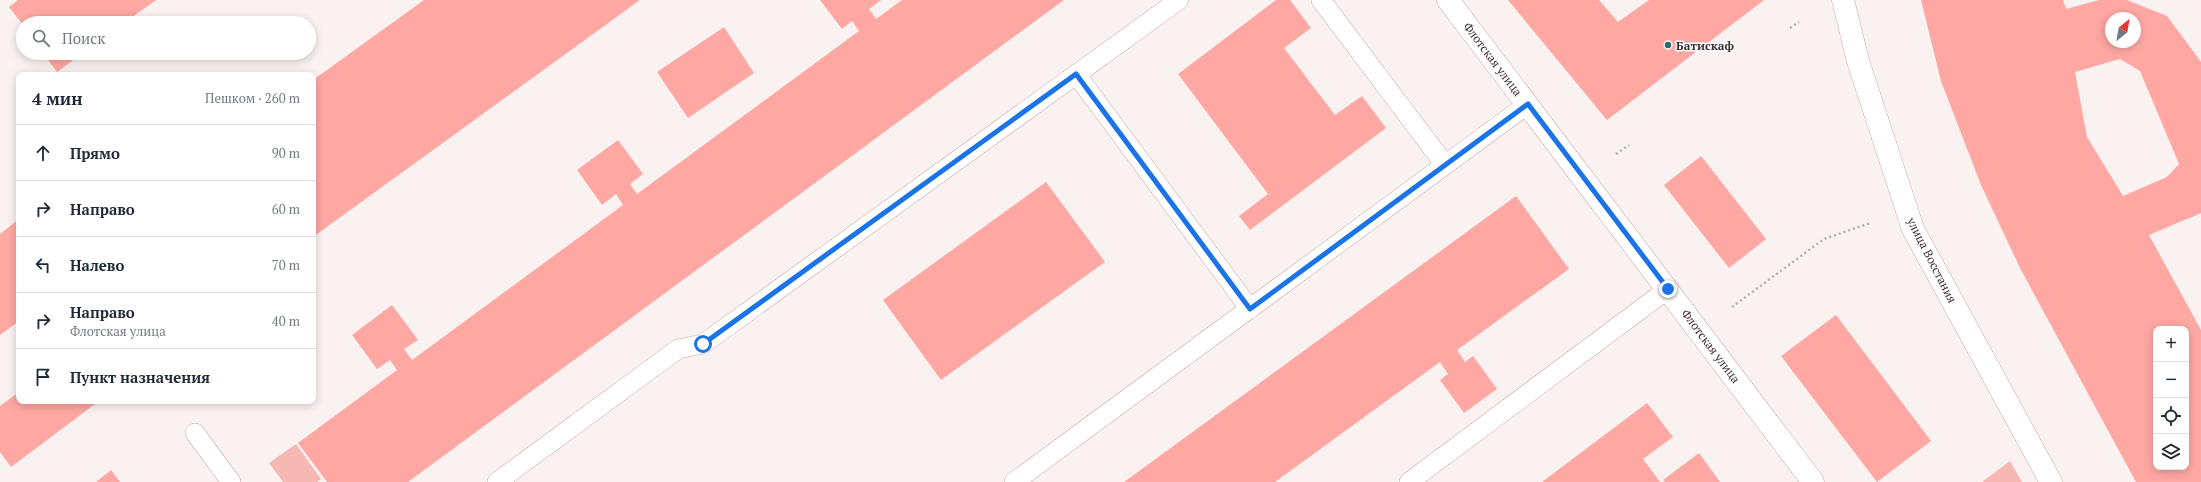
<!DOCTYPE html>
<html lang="ru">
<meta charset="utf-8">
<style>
:root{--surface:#fff;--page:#f2f2f3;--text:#1f2937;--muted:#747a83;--line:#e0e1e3}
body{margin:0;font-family:"PT Serif",serif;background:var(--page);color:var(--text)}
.controls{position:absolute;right:12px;bottom:12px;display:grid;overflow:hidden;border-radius:8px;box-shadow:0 2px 10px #0003}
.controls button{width:36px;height:36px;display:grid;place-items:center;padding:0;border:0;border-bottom:1px solid var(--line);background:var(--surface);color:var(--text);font:20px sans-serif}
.compass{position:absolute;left:2105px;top:12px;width:36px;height:36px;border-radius:50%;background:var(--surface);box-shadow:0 2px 10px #0003;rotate:31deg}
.stop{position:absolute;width:12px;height:12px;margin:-9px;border:3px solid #1a73e8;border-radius:50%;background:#fff}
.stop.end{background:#1a73e8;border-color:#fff;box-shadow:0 1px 4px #0008}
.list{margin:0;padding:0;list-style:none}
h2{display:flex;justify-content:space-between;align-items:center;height:52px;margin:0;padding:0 16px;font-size:17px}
h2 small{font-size:13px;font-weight:400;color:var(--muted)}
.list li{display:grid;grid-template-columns:26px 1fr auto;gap:12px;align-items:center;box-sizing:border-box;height:56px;padding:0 16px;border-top:1px solid var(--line)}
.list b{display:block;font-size:15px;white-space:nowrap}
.list p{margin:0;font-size:13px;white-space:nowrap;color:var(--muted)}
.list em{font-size:13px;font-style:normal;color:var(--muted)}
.icon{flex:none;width:22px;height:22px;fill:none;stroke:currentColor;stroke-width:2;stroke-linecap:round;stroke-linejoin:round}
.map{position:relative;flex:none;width:2201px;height:482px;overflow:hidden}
.search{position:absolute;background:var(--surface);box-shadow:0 2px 10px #0003;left:16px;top:16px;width:300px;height:44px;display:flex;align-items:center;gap:10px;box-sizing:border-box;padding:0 14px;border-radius:22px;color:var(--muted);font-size:15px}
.panel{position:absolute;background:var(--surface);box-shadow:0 2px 10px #0003;left:16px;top:72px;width:300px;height:332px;border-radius:8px}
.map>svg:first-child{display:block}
.green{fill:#f5b8b3}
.building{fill:#fea7a3;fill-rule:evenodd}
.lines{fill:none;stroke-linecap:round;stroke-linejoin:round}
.service-casing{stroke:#cca5a2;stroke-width:20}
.minor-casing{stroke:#cca5a2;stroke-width:23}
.tertiary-casing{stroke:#cca5a2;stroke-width:23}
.path{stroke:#b8aead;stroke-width:2.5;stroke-dasharray:2 3;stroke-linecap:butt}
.service{stroke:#fff;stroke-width:19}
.minor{stroke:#fff;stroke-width:22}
.tertiary{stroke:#fff;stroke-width:22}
.route{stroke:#1a73e8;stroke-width:5}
.poi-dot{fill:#236e6f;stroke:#fff;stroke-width:1.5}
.labels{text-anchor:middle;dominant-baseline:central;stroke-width:3;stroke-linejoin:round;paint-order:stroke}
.poi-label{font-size:12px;font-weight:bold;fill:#3c2d2c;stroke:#fff;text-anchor:start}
.street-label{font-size:12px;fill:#3c2d2c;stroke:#fff}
</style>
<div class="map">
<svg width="2201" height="482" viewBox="0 0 2201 482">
<rect width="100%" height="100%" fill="#faf2f1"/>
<path class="green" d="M296 444 321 479 317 482H283L269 463Z
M2010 461 2022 482H1982Z"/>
<path class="building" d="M18 0H156L124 23H23V25L9 7Z
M424 0H640L313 237V80Z
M820 0H881L869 9 876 19 902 0H1064L408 482H327L298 443 397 370 390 360 377 369 352 335 392 305 418 340 404 349 412 360 623 205 616 194 602 205 577 170 618 140 643 174 630 184 637 194 859 31 852 21 842 29Z
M1276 0H1290L1311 28 1284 48 1335 115 1362 96 1386 128 1250 230 1239 216 1268 194 1178 74Z
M1508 0H1599L1618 22 1649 0H1764L1607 120Z
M1921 0H2063L2066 9 2099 0H2127L2167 16 2201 62V213L2149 235 2201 330V482H2136L2020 268 1981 185 1941 81ZM2111 18H2135V42H2111ZM2120 59 2140 71 2179 164 2167 177 2123 196 2087 137 2075 72ZM2156 329H2186V467H2156Z
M724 27 754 73 688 118 657 72Z
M43 53H83L57 72Z
M1701 156 1766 239 1729 268 1664 185Z
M1046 182 1105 262 941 380 883 300Z
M1516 196 1569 269 1457 350 1465 362 1473 356 1497 389 1464 413 1440 380 1448 374 1440 362 1275 482H1124Z
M19 219V321L0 335V234Z
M1836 315 1931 441 1877 482 1781 356Z
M19 392V401H99L11 467 0 452V406Z
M1647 403 1673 437 1643 459 1660 482H1542Z
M1699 453 1720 482H1665L1663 480Z
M111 470 120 482H96Z"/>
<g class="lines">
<defs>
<path id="service" d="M1321 0 1445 165
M1076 74 1250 309
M195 433 231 482
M497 482 678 349 703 344 1179 0
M1014 482 1528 104
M1409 482 1668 289"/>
<path id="minor" d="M1448 0 1813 482"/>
<path id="tertiary" d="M1843 0 1858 61 1913 229 2051 482"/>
</defs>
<use href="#service" class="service-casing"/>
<use href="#minor" class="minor-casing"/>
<use href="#tertiary" class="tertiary-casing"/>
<path class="path" d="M1790 28 1799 22
M1616 154 1629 145
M1732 307 1824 239 1870 223"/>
<use href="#service" class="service"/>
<use href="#minor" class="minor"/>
<use href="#tertiary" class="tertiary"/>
</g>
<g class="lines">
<path class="route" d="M703 344 1076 74 1250 309 1528 104 1668 289"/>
</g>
<circle class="poi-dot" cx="1668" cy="45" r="4"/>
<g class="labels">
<g class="poi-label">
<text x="1676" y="45">Батискаф</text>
</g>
<g class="street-label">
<text transform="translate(1493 59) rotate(53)">Флотская улица</text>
<text transform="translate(1932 260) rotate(63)">улица Восстания</text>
<text transform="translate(1711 346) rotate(53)">Флотская улица</text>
</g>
</g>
</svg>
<div class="controls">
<button>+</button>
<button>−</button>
<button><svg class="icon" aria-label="locate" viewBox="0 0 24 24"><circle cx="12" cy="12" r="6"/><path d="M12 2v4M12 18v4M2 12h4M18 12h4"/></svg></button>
<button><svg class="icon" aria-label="layers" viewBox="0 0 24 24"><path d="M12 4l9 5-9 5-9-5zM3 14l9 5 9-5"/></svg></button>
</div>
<svg class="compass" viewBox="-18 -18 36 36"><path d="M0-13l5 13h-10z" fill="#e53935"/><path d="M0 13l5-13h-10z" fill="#747a83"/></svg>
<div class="stop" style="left:703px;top:344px"></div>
<div class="stop end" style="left:1668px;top:289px"></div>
<div class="search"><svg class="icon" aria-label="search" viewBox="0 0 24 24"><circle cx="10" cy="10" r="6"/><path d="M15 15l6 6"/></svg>Поиск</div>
<section class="panel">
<h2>4 мин<small>Пешком · 260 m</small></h2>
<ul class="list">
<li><svg class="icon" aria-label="ahead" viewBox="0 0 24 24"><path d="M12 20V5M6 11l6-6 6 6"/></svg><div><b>Прямо</b></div><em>90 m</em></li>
<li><svg class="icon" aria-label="right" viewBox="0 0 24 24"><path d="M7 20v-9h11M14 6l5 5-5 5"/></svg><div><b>Направо</b></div><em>60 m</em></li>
<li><svg class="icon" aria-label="left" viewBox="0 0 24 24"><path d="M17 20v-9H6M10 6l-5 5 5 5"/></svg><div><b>Налево</b></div><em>70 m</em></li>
<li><svg class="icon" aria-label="right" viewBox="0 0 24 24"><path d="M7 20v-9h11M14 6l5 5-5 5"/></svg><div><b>Направо</b><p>Флотская улица</p></div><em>40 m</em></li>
<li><svg class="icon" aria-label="arrive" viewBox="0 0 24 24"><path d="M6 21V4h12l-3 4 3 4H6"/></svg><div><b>Пункт назначения</b></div></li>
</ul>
</section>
</div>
